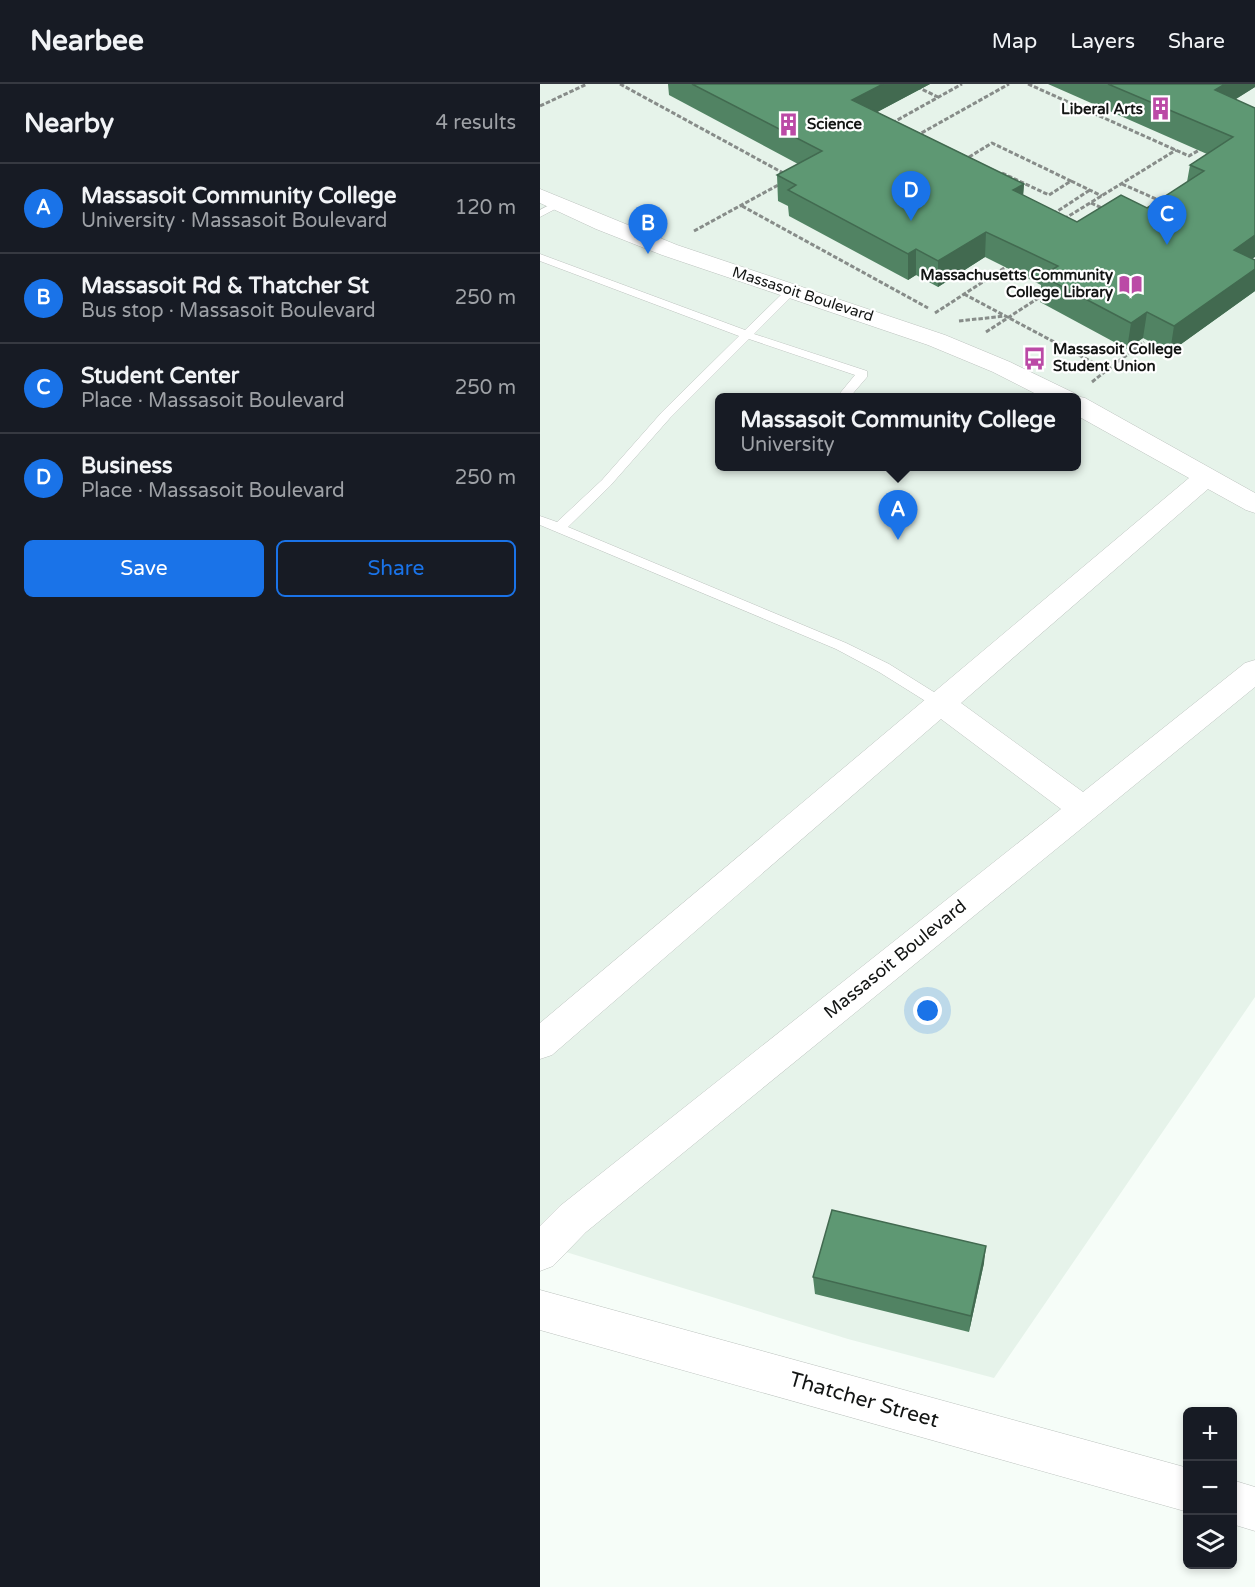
<!DOCTYPE html>
<meta charset="utf-8">
<style>
:root{--surface:#171b24;--page:#20242c;--text:#f1f3f6;--muted:#9ea1a6;--line:#363941;--accent:#1a73e8}
body{margin:0;font-family:"Varela Round",sans-serif;background:var(--page);color:var(--text)}
.controls{position:absolute;right:18px;bottom:18px;display:grid;overflow:hidden;border-radius:9px;box-shadow:0 3px 9px #0003}
.controls button{width:54px;height:54px;display:grid;place-items:center;padding:0;border:0;border-bottom:2px solid var(--line);background:var(--surface);color:var(--text);font:30px sans-serif}
.you{position:absolute;left:388px;top:927px;width:21px;height:21px;margin:-15px;border:4px solid #fff;border-radius:50%;background:#1a73e8;box-shadow:0 0 0 9px #1a73e833}
.badge{display:grid;place-items:center;width:39px;height:39px;border-radius:50%;background:var(--accent);color:#fff;font-size:20px;font-weight:700}
.pin{position:absolute;translate:-50% -50px;filter:drop-shadow(0 2px 3px #0008)}
.pin::after{content:'';position:absolute;top:32px;width:21px;height:18px;background:inherit;clip-path:polygon(0 0,100% 0,50% 100%)}
.popup{position:absolute;left:175px;top:309px;width:366px;height:78px;box-sizing:border-box;display:grid;place-content:center;border-radius:9px;background:var(--surface);filter:drop-shadow(0 2px 4px #0005);font-size:20px;white-space:nowrap;color:var(--muted)}
.popup b{font-size:22px;color:var(--text)}
.popup::after{content:'';position:absolute;left:50%;top:100%;margin-left:-12px;border:12px solid transparent;border-top-color:var(--surface)}
.list{margin:0;padding:0;list-style:none}
h2{display:flex;justify-content:space-between;align-items:center;height:78px;margin:0;padding:0 24px;font-size:26px}
h2 small{font-size:20px;font-weight:400;color:var(--muted)}
.list li{display:grid;grid-template-columns:39px 1fr auto;gap:18px;align-items:center;box-sizing:border-box;height:90px;padding:0 24px;border-top:2px solid var(--line)}
.list b{display:block;font-size:22px;white-space:nowrap}
.list p{margin:0;font-size:20px;white-space:nowrap;color:var(--muted)}
.list em{font-size:20px;font-style:normal;color:var(--muted)}
.actions{display:flex;gap:12px;padding:18px 24px}
.actions a{flex:1;padding:14px 0;border:2px solid var(--accent);border-radius:9px;text-align:center;font-size:21px;color:var(--accent)}
.actions .main{background:var(--accent);color:#fff}
.icon{flex:none;width:33px;height:33px;fill:none;stroke:currentColor;stroke-width:2;stroke-linecap:round;stroke-linejoin:round}
.map{position:relative;flex:none;width:715px;height:1503px;overflow:hidden}
header{display:flex;align-items:center;gap:36px;box-sizing:border-box;height:84px;padding:0 30px;background:var(--surface);border-bottom:2px solid var(--line)}
header strong{font-size:28px}
nav{display:flex;gap:33px;margin-inline-start:auto;font-size:21px}
main{display:flex}
aside{flex:1;background:var(--surface)}
.map>svg:first-child{display:block}
.built{fill:#e6f3ea;fill-rule:evenodd}
.lines{fill:none;stroke-linecap:round;stroke-linejoin:round}
.service-casing{stroke:#bdc3bf;stroke-width:1}
.minor-casing{stroke:#bdc3bf;stroke-width:1}
.tertiary-casing{stroke:#bdc3bf;stroke-width:1}
.path{stroke:#878c89;stroke-width:3;stroke-dasharray:4.5 2;stroke-linecap:butt}
.service{fill:#fff;fill-rule:evenodd}
.minor{fill:#fff;fill-rule:evenodd}
.tertiary{fill:#fff;fill-rule:evenodd}
.wall{fill:#518363}
.shaded-wall{fill:#426a50}
.building{fill:#5e9873;stroke:#426a50;stroke-width:1.5}
.labels{text-anchor:middle;dominant-baseline:central;stroke-width:4.5;stroke-linejoin:round;paint-order:stroke}
.far-poi-label{font-size:15px;font-weight:bold;fill:#131514;stroke:#fff;text-anchor:end}
.far-street-label{font-size:15px;fill:#131514;stroke:#fff}
.street-label{font-size:18px;fill:#131514;stroke:#fff}
.near-street-label{font-size:21px;fill:#131514;stroke:#fff}
</style>
<header>
<strong>Nearbee</strong>
<nav><a>Map</a><a>Layers</a><a>Share</a></nav>
</header>
<main>
<aside>
<h2>Nearby<small>4 results</small></h2>
<ul class="list">
<li><span class="badge">A</span><div><b>Massasoit Community College</b><p>University · Massasoit Boulevard</p></div><em>120 m</em></li>
<li><span class="badge">B</span><div><b>Massasoit Rd &amp; Thatcher St</b><p>Bus stop · Massasoit Boulevard</p></div><em>250 m</em></li>
<li><span class="badge">C</span><div><b>Student Center</b><p>Place · Massasoit Boulevard</p></div><em>250 m</em></li>
<li><span class="badge">D</span><div><b>Business</b><p>Place · Massasoit Boulevard</p></div><em>250 m</em></li>
</ul>
<div class="actions"><a class="main">Save</a><a>Share</a></div>
</aside>
<div class="map">
<svg width="715" height="1503" viewBox="0 0 715 1503">
<rect width="100%" height="100%" fill="#f6fdf8"/>
<path class="built" d="M0 0H715V913L454 1294 308 1255 0 1160ZM180 314H536V382H180Z"/>
<g class="lines">
<defs>
<path id="service" d="M17 117 21 118V122L0 133V126Z
M0 170 205 246 247 205H255V209L214 250 327 287V293L309 314H296L315 291 209 255 130 334 70 402 28 443 306 559 349 580 405 615 407 619 405 623H395L339 588 296 565 0 441V432L17 438 62 396 122 328 199 252 0 177Z"/>
<path id="minor" d="M0 105 137 161 405 251 470 278 534 309 536 312 545 314 715 409V429L706 426 668 405 421 619 543 708 705 579 715 576V603L46 1148 13 1182 0 1187V1142L20 1122 521 725 401 635 12 971 0 975V939L649 394 536 331V314H504L453 288 388 261 122 171 56 145 0 119Z"/>
<path id="tertiary" d="M0 1206 648 1384V1428L0 1246Z
M692 1396 715 1403V1447L692 1440Z"/>
</defs>
<use href="#service" class="service-casing"/>
<use href="#minor" class="minor-casing"/>
<use href="#tertiary" class="tertiary-casing"/>
<path class="path" d="M80 0 245 90
M371 0 398 13
M488 0 649 72 661 65
M0 22 47 0
M352 39 422 0
M376 52 469 0
M429 73 452 59 531 97
M462 89 509 111 531 97 562 112
M582 100 623 118
M551 119 564 125
M202 122 388 224
M513 130 550 106
M524 135 636 66
M154 147 240 100
M424 210 567 286 604 258
M395 229 469 181
M419 237 465 232
M446 248 503 211
M552 298 567 286"/>
<use href="#service" class="service"/>
<use href="#minor" class="minor"/>
<use href="#tertiary" class="tertiary"/>
</g>
<path class="wall" d="M128 0H390L337 28 484 100 483 111 537 138 607 124 647 98 650 81 667 70 508 0H715V3L696 15 713 175 715 176V207L630 268 603 254 587 265 500 218 501 201 445 173 398 203 376 191 368 196 249 132 248 122 238 117 237 91 258 80 129 11Z
M444 1179 429 1248 275 1210 273 1193Z"/>
<path class="shaded-wall" d="M343 0H390L313 41 312 16Z
M685 0H715V3L670 31 675 6Z
M484 100 482 125 473 106Z
M446 148 445 173 398 203V177Z
M715 151V173L689 191 694 166Z
M376 165V191L368 196V170Z
M715 185V207L630 268 634 242Z
M607 228 603 254 587 265 591 239Z
M446 1162 444 1179 429 1248 431 1232Z"/>
<path class="building" d="M152 0H343L312 16 484 100 473 106 537 138 581 111 607 124 664 87 650 81 693 53 568 0H685L675 6 715 24V151L694 166 715 176V185L634 242 607 228 591 239 502 192 518 182 446 148 398 177 376 165 368 170 248 106 256 101 237 91 282 67Z
M292 1126 446 1162 431 1232 273 1193Z"/>
<defs>
<symbol id="building-bare" viewBox="-9 -9 18 18"><path d="M-4-6H4V6H1V3H-1V6H-4ZM-2.5-4.3h1.7v1.8h-1.7ZM.8-4.3h1.7v1.8H.8ZM-2.5-1h1.7V.8h-1.7ZM.8-1h1.7V.8H.8Z" fill="#bb4aa6" stroke="#fff" stroke-width="2.5" paint-order="stroke"/></symbol>
<symbol id="library-bare" viewBox="-9 -9 18 18"><path d="M-6-4Q-3-5.5-.7-3.5V5Q-3 3-6 4ZM6-4Q3-5.5 .7-3.5V5Q3 3 6 4Z" fill="#bb4aa6" stroke="#fff" stroke-width="2.5" paint-order="stroke"/></symbol>
<symbol id="bus-bare" viewBox="-9 -9 18 18"><path d="M-5-6H5V4H4V6H2V4H-2V6H-4V4H-5ZM-3.5-4V0h7V-4ZM-3.5 1.2v1.5H-2V1.2ZM2 1.2v1.5H3.5V1.2Z" fill="#bb4aa6" stroke="#fff" stroke-width="2.5" paint-order="stroke"/></symbol>
</defs>
<g fill-rule="evenodd">
<use href="#building-bare" x="604" y="8" width="33" height="33"/>
<use href="#building-bare" x="232" y="24" width="33" height="33"/>
<use href="#library-bare" x="574" y="184" width="33" height="33"/>
<use href="#bus-bare" x="478" y="258" width="33" height="33"/>
</g>
<g class="labels">
<g class="far-poi-label">
<text x="603" y="25">Liberal Arts</text>
<text x="267" y="40" text-anchor="start">Science</text>
<text x="573" y="191">Massachusetts Community<tspan x="573" dy="17">College Library</tspan></text>
<text x="513" y="265" text-anchor="start">Massasoit College<tspan x="513" dy="17">Student Union</tspan></text>
</g>
<g class="far-street-label">
<text transform="translate(263 210) rotate(18)">Massasoit Boulevard</text>
</g>
<g class="street-label">
<text transform="translate(355 875) rotate(-39)">Massasoit Boulevard</text>
</g>
<g class="near-street-label">
<text transform="translate(324 1316) rotate(16)">Thatcher Street</text>
</g>
</g>
</svg>
<div class="controls">
<button>+</button>
<button>−</button>
<button><svg class="icon" aria-label="layers" viewBox="0 0 24 24"><path d="M12 4l9 5-9 5-9-5zM3 14l9 5 9-5"/></svg></button>
</div>
<div class="you"></div>
<div class="pin badge" style="left:358px;top:456px">A</div>
<div class="popup"><b>Massasoit Community College</b>University</div>
<div class="pin badge" style="left:108px;top:170px">B</div>
<div class="pin badge" style="left:627px;top:161px">C</div>
<div class="pin badge" style="left:371px;top:137px">D</div>
</div>
</main>
